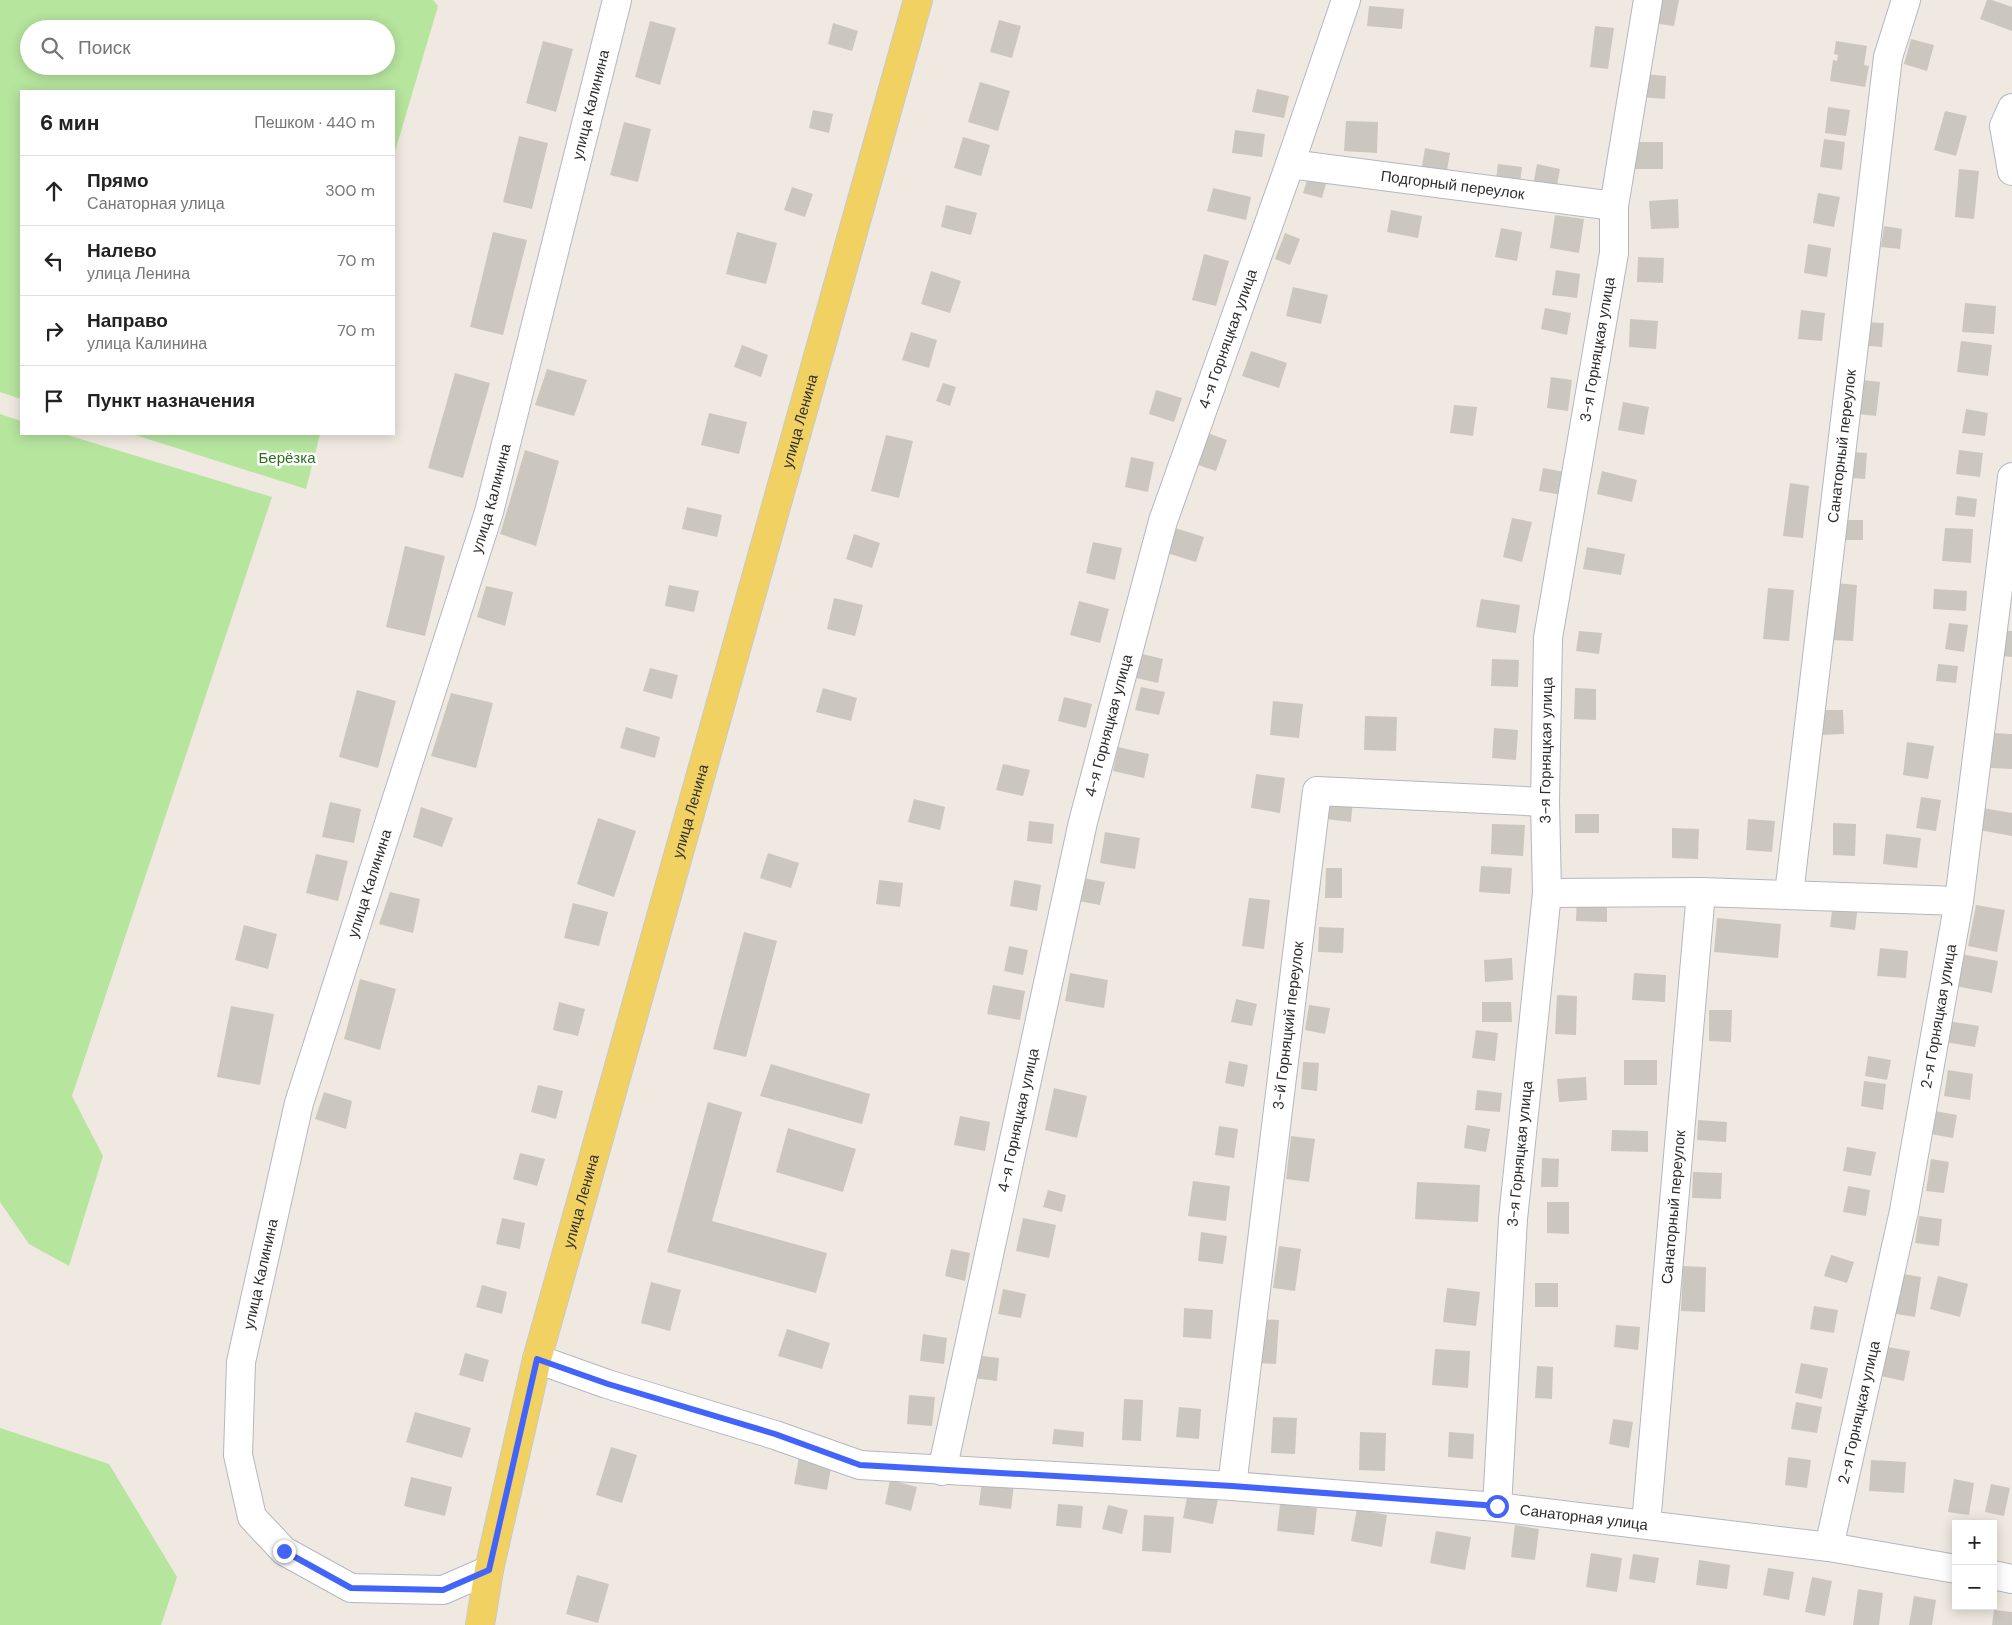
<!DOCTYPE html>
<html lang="ru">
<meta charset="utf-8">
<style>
:root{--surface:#fff;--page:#f2f2f2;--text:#222;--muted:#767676;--line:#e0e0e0}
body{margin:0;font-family:"DM Sans",sans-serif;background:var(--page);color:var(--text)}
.controls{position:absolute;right:15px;bottom:15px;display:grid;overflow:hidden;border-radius:0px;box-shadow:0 2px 12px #0003}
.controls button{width:45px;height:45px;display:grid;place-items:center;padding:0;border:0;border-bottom:1px solid var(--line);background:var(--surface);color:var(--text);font:25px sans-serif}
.stop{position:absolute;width:15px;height:15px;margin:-11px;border:4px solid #4264fb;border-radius:50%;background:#fff}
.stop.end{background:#4264fb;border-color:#fff;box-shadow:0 1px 5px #0008}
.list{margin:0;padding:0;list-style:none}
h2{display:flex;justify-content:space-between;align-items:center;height:65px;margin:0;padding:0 20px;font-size:21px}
h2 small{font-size:16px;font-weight:400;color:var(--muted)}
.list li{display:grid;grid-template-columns:32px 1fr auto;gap:15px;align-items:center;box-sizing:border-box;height:70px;padding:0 20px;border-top:1px solid var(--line)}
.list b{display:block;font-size:19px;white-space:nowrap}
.list p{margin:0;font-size:16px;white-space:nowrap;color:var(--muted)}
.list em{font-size:16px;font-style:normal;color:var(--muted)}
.icon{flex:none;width:28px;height:28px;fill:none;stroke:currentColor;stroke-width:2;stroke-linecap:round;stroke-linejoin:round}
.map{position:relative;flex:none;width:2012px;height:1625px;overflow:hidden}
.search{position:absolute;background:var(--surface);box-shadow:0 2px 12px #0003;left:20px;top:20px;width:375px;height:55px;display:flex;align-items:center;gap:12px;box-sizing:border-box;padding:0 18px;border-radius:28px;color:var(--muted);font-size:19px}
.panel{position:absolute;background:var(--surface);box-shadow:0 2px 12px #0003;left:20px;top:90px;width:375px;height:345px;border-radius:0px}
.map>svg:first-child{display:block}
.green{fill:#b6e59e;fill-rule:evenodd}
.building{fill:#cbc7bf}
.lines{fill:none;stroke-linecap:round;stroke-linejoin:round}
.minor-casing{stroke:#b4b7c1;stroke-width:30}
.major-casing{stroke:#c9c9c9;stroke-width:30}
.minor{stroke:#fff;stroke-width:28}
.major{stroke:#f2d163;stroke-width:28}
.route{stroke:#4264fb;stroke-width:6}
.labels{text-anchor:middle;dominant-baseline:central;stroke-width:5;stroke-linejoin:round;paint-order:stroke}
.street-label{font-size:15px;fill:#2e2e2e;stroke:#fff}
.park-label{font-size:15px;fill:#2c6e1b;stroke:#fff}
</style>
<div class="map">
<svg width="2012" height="1625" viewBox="0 0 2012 1625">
<rect width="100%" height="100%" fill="#efe9e1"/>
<path class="green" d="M0 0H433L438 6 394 155V91H21V399L0 392ZM29 29H386V66H29Z
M0 414 21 421V434H64L272 497 72 1096 103 1156 69 1266 29 1244 0 1202Z
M132 434H320L306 489Z
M0 1428 109 1464 177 1577 161 1625H0Z"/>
<path class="building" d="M1657 0H1679L1674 26 1653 23Z
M1987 0H1992L2012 7V31L1980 19Z
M1369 6 1404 9 1402 29 1367 26Z
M999 20 1021 26 1012 58 990 52Z
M650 21 676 28 660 85 635 77Z
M833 23 858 31 852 51 828 44Z
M1595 26 1614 28 1608 69 1590 67Z
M1911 39 1934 45 1927 71 1904 64Z
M543 41 573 49 556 112 526 103Z
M1836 41 1867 46 1864 65 1869 66 1865 87 1830 81 1833 60 1837 61 1838 55 1834 54Z
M1643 74 1666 76 1665 99 1641 97Z
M980 82 1010 91 998 131 968 122Z
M1257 89 1289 96 1284 118 1252 112Z
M1828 107 1850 110 1846 136 1825 133Z
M813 110 833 114 829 133 809 128Z
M1945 111 1967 116 1956 156 1934 150Z
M1346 121 1378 122 1377 153 1344 151Z
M624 122 651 129 638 182 610 175Z
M1235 130 1265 134 1262 157 1232 153Z
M519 136 548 143 532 209 503 202Z
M963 137 990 145 981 176 954 168Z
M1824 139 1845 142 1842 170 1820 167Z
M1634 142H1663V169H1634Z
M1425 148 1450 153 1446 176 1421 172Z
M1498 164 1522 167 1519 191 1495 187Z
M1537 164 1560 169 1555 196 1532 191Z
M1959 169 1979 171 1974 219 1955 217Z
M1309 174 1327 180 1322 198 1303 193Z
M792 187 813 194 805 217 784 210Z
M1213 188 1251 197 1246 220 1207 211Z
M1818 193 1840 197 1834 227 1813 223Z
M1678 199 1679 228 1651 229 1649 201Z
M946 205 977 213 971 235 941 227Z
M1391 210 1422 216 1418 238 1387 232Z
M1555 215 1584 219 1579 253 1550 248Z
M1884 226 1902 229 1900 249 1881 247Z
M1501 228 1522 232 1517 261 1495 257Z
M493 232 527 240 503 335 470 327Z
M737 232 777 243 766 284 726 274Z
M1285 233 1300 239 1290 265 1275 259Z
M1808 244 1831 248 1827 277 1804 273Z
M1204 254 1229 261 1216 306 1192 300Z
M1638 257 1664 258 1663 283 1637 282Z
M1556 270 1580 274 1577 298 1552 295Z
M931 271 961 281 950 313 921 304Z
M1293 287 1328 295 1321 324 1286 316Z
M1965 303 1996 306 1994 334 1962 332Z
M1545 308 1571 313 1567 335 1541 329Z
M1801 310 1825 313 1822 341 1798 339Z
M1630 319 1658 321 1656 349 1629 347Z
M1861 322 1884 323 1882 347 1859 345Z
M911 332 937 340 929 368 902 360Z
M1961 341 1992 345 1988 376 1957 372Z
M742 345 768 355 761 377 734 367Z
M1251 351 1287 363 1279 388 1242 376Z
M547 369 587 380 574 416 535 405Z
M455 373 490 383 463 478 428 468Z
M1551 377 1572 380 1568 411 1547 408Z
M1862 380 1880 382 1876 416 1859 414Z
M943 383 956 387 950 406 936 401Z
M1156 390 1182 398 1174 422 1149 414Z
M1623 402 1649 407 1644 435 1618 430Z
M1454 405 1477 407 1473 436 1450 433Z
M1966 409 1988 413 1985 436 1962 433Z
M709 413 747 422 739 454 701 445Z
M1205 432 1227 440 1216 471 1195 464Z
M886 435 913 441 899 498 871 491Z
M525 450 559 461 536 546 500 534Z
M1959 450 1983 453 1980 477 1956 474Z
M1851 452 1867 453 1865 479 1850 478Z
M1131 457 1154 462 1148 492 1125 487Z
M1543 468 1565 472 1562 495 1539 491Z
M1602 471 1637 480 1632 502 1597 494Z
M1790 483 1809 486 1803 538 1783 536Z
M1957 496 1977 499 1975 517 1955 515Z
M687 507 722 515 717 537 682 529Z
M1512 518 1532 522 1522 562 1503 557Z
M1844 520H1863V540H1844Z
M1175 528 1204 537 1196 562 1167 553Z
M1945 528 1973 529 1971 563 1942 561Z
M854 534 880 543 872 568 846 559Z
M1093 542 1122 548 1115 580 1086 573Z
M405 546 445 556 425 636 386 627Z
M1587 547 1625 554 1621 575 1583 569Z
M1835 583 1857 585 1853 641 1831 640Z
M669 585 699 591 694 612 665 606Z
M486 586 513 592 505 626 477 617Z
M1768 588 1794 590 1789 641 1763 639Z
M1934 589 1967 591 1966 611 1933 609Z
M834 598 863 605 855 636 827 629Z
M1481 599 1520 605 1516 633 1476 627Z
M1079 601 1109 609 1100 643 1070 635Z
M1949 623 1968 625 1964 652 1945 649Z
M1579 631 1602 633 1599 654 1576 651Z
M2006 631H2012V657L2003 656Z
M1138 653 1163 659 1158 683 1132 677Z
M1492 659 1519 660 1518 687 1491 686Z
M1938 664 1958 666 1956 683 1936 681Z
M650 668 678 675 672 699 643 691Z
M1141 687 1165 692 1159 715 1135 710Z
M823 688 857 698 851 721 816 712Z
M1575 688 1596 689V720L1574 719Z
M357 690 396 701 378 768 339 757Z
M451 693 493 703 476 768 431 756Z
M1064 697 1092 704 1086 728 1058 721Z
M1273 701 1303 704 1299 738 1270 735Z
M1820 710H1843L1844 734 1821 735Z
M1365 716 1397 717 1396 751 1364 750Z
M626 727 660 737 655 758 620 748Z
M1494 728 1518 730 1516 760 1492 758Z
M1993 733 2012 734V769L1991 768Z
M1907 742 1934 746 1928 779 1903 775Z
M1118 747 1149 754 1144 778 1113 771Z
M1003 764 1030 770 1023 796 996 790Z
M1256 774 1285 778 1280 813 1251 808Z
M1328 797 1353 800 1351 822 1326 819Z
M1921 797 1941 800 1936 831 1916 828Z
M914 799 945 807 940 830 908 822Z
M330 802 361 809 354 843 322 837Z
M421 807 453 818 442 847 413 837Z
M1983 808 2012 813V836L1979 830Z
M1575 814H1599V833H1575Z
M598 818 636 831 614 897 577 884Z
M1748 819 1775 821 1772 852 1746 850Z
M1029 821 1054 824 1052 844 1027 841Z
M1833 823 1856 824 1855 856 1833 855Z
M1492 824 1525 825 1523 856 1491 854Z
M1672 828 1699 829 1698 859 1672 858Z
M1105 832 1140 838 1135 869 1100 863Z
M1886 834 1921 838 1917 868 1883 864Z
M768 853 799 863 791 888 760 878Z
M316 854 348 861 338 901 306 893Z
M1481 866 1512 868 1510 894 1479 892Z
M1326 868H1342V898H1325Z
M1077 877 1105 882 1100 905 1073 900Z
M879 880 903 883 900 907 876 904Z
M1014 880 1041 885 1037 911 1010 906Z
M390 892 420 899 413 933 379 924Z
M1577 896 1607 897V922L1576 921Z
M1249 898 1270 900 1264 949 1242 946Z
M573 903 608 912 599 946 564 938Z
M1833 903 1858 905 1855 930 1830 927Z
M1976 905 2005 910 1997 952 1968 946Z
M1717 918 1781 924 1778 958 1714 952Z
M244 925 277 934 268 969 235 960Z
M1319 927 1344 928 1343 953 1318 952Z
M744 932 777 941 746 1057 713 1049Z
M1009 946 1028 950 1023 975 1004 971Z
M1880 948 1908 951 1906 978 1877 976Z
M1961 954 1998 961 1992 993 1955 986Z
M1512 958 1513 980 1485 982 1484 960Z
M1070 973 1108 980 1104 1008 1065 1001Z
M1634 973 1666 975 1665 1002 1632 1000Z
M360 979 396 989 380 1050 344 1039Z
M993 985 1025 991 1020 1020 987 1014Z
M1557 995 1577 996 1576 1035 1555 1034Z
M1236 999 1257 1004 1252 1026 1231 1022Z
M559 1002 585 1009 578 1036 553 1030Z
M1482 1002H1511L1512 1022H1482Z
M1309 1005 1330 1008 1325 1034 1305 1030Z
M231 1006 274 1014 260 1085 217 1077Z
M1709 1010H1732L1731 1042 1709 1041Z
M1948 1021 1979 1026 1975 1047 1945 1042Z
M1476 1030 1498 1033 1495 1061 1472 1058Z
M1868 1056 1891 1060 1887 1080 1865 1076Z
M1624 1060H1657V1085H1624Z
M1229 1061 1248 1065 1244 1087 1225 1083Z
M1303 1062 1319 1063 1317 1091 1301 1089Z
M771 1064 870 1094 862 1124 760 1096Z
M1948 1070 1973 1074 1970 1100 1944 1096Z
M1586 1077 1587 1100 1559 1102 1557 1079Z
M1864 1081 1886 1084 1883 1110 1861 1106Z
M538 1085 563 1091 556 1119 531 1112Z
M1054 1088 1087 1096 1077 1138 1045 1130Z
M1477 1090 1502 1093 1500 1112 1475 1110Z
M324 1092 352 1101 346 1129 315 1119Z
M708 1102 742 1112 712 1221 827 1253 816 1293 667 1252Z
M1929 1110 1957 1115 1953 1138 1925 1133Z
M960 1116 990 1122 985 1151 954 1145Z
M1698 1120 1727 1122 1726 1142 1697 1140Z
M1467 1125 1490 1129 1486 1152 1464 1148Z
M1219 1126 1238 1129 1234 1158 1215 1155Z
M788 1128 856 1149 843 1192 776 1172Z
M1612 1130 1648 1131V1152L1611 1151Z
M1291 1136 1315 1139 1309 1182 1286 1179Z
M1847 1147 1876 1152 1871 1176 1843 1171Z
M520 1153 545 1159 537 1186 513 1179Z
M1542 1158 1559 1159 1558 1187H1541Z
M1931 1159 1949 1162 1944 1193 1926 1191Z
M1693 1172 1722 1173 1721 1199 1692 1198Z
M1193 1181 1230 1186 1226 1221 1188 1216Z
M1417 1182 1480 1185 1478 1222 1415 1219Z
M1848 1186 1870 1190 1866 1216 1843 1212Z
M1048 1190 1066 1195 1062 1212 1043 1207Z
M1547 1202H1569V1234L1547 1233Z
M1919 1216 1942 1219 1939 1246 1915 1243Z
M502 1218 525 1223 520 1249 496 1244Z
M1023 1218 1056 1225 1049 1258 1016 1251Z
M1201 1232 1227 1236 1223 1264 1198 1261Z
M1279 1246 1301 1249 1295 1291 1273 1288Z
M951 1249 970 1253 965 1281 945 1276Z
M1831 1255 1854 1262 1847 1283 1824 1276Z
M1683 1266 1706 1267 1705 1312 1681 1311Z
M1897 1273 1921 1277 1915 1317 1890 1313Z
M1938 1276 1968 1284 1960 1317 1930 1309Z
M651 1282 681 1290 670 1331 641 1323Z
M1535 1283H1558V1307H1535Z
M482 1285 507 1292 502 1314 476 1307Z
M1447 1288 1480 1292 1476 1326 1443 1322Z
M1003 1289 1026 1294 1021 1318 998 1314Z
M1814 1306 1838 1310 1834 1333 1810 1329Z
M1184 1308 1213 1310 1211 1339 1183 1337Z
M1257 1319 1279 1320 1276 1364 1253 1363Z
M1616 1325 1640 1327 1638 1350 1614 1347Z
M787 1329 830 1343 822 1369 778 1356Z
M923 1334 947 1338 944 1364 920 1361Z
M1882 1346 1910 1351 1904 1381 1876 1375Z
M1435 1349 1470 1351 1468 1388 1432 1385Z
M465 1353 489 1360 483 1382 459 1375Z
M975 1355 999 1358 997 1381 972 1378Z
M1801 1363 1828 1368 1822 1399 1795 1393Z
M1537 1366 1553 1367 1552 1399 1535 1398Z
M909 1395 935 1397 932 1426 907 1424Z
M1124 1399 1143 1400 1141 1441 1122 1440Z
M1796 1402 1822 1407 1817 1433 1791 1429Z
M1179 1407 1201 1409 1199 1439 1176 1437Z
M415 1412 471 1428 462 1458 406 1442Z
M1273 1417 1297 1418 1295 1454 1271 1453Z
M1613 1419 1633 1422 1629 1448 1609 1444Z
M1054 1429 1084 1432 1083 1447 1052 1444Z
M1360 1432 1386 1433 1385 1471 1359 1470Z
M1449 1432 1474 1434 1473 1459 1448 1457Z
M611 1447 637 1455 622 1503 596 1495Z
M799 1457 832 1463 827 1490 794 1484Z
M1788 1457 1811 1460 1807 1488 1785 1485Z
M1871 1460 1906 1462 1904 1493 1869 1491Z
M411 1477 452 1487 445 1516 404 1506Z
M1954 1479 1974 1483 1969 1515 1948 1512Z
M890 1480 917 1487 911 1511 885 1504Z
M982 1480 1014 1484 1011 1509 979 1505Z
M1991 1484 2010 1488 2004 1516 1985 1512Z
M1188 1492 1218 1499 1213 1524 1183 1518Z
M1058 1504 1083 1506 1081 1528 1056 1526Z
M1280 1504 1317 1508 1314 1535 1277 1531Z
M1108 1505 1128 1510 1122 1534 1102 1529Z
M1357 1509 1387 1515 1382 1547 1351 1541Z
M1144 1515 1174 1517 1171 1553 1142 1551Z
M1515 1525 1539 1529 1535 1560 1511 1557Z
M1436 1531 1471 1537 1465 1570 1430 1563Z
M1591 1553 1622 1558 1617 1592 1586 1587Z
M1633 1554 1659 1558 1655 1583 1629 1579Z
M1699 1560 1730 1565 1727 1589 1696 1585Z
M1768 1568 1794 1572 1789 1600 1763 1595Z
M577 1575 609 1584 598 1623 566 1614Z
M1812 1577 1832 1581 1825 1616 1805 1612Z
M1858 1589 1883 1593 1879 1625H1853Z
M1914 1596 1936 1600 1932 1625H1909Z
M1994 1610 2012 1612V1625H1992Z"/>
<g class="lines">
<defs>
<g id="minor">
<path d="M2012 108 2004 126 2012 171"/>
<path id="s1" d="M1290 164 1614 206"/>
<path d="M1547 893 1701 892 1959 901"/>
<path id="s2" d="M1789 894 1888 57 1906 0"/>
<path id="s3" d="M537 1359 607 1384 775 1435 860 1465 1232 1486 1497 1507 1829 1547 1956 1569"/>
<path id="s4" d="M942 1471 1083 822 1163 521 1290 164 1346 0"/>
<path id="s5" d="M1232 1486 1317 791 1545 802"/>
<path id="s6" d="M1497 1507 1513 1219 1547 893 1545 802 1548 638 1614 253V206L1648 0"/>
<path id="s7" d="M1646 1524 1701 892"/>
<path id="s8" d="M1829 1547 1904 1211 1959 901 2012 477"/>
<path id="s9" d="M489 1570 443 1590 351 1588 284 1551 252 1517 238 1455 241 1362 299 1103 489 512 617 0"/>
<path d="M1993 1575 2012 1579"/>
</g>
<g id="major">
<path id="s10" d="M480 1625 489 1570 537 1359 918 0"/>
</g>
</defs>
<use href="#minor" class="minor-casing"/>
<use href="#major" class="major-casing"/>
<use href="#minor" class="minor"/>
<use href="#major" class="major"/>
</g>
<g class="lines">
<path class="route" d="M284 1551 351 1588 443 1590 489 1570 537 1359 608 1384 775 1434 860 1465 1232 1486 1497 1506"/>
</g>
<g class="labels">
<g class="street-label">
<text stroke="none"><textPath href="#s9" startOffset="1728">улица Калинина</textPath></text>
<text stroke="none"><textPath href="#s1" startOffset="164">Подгорный переулок</textPath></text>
<text stroke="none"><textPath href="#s4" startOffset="1169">4-я Горняцкая улица</textPath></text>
<text stroke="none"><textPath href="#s6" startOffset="1164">3-я Горняцкая улица</textPath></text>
<text stroke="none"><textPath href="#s10" startOffset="1246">улица Ленина</textPath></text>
<text stroke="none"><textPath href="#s2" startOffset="451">Санаторный переулок</textPath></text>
<text stroke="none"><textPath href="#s9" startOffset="1322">улица Калинина</textPath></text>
<text stroke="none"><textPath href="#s4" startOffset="764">4-я Горняцкая улица</textPath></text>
<text stroke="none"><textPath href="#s6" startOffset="759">3-я Горняцкая улица</textPath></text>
<text stroke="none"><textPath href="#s10" startOffset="841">улица Ленина</textPath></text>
<text stroke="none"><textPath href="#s9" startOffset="918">улица Калинина</textPath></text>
<text stroke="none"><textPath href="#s8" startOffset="542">2-я Горняцкая улица</textPath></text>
<text stroke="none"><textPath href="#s5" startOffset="464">3-й Горняцкий переулок</textPath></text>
<text stroke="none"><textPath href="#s4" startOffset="359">4-я Горняцкая улица</textPath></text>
<text stroke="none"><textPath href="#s6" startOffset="354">3-я Горняцкая улица</textPath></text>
<text stroke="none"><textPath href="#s10" startOffset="436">улица Ленина</textPath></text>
<text stroke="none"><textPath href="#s7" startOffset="318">Санаторный переулок</textPath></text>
<text stroke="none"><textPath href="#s9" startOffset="512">улица Калинина</textPath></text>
<text stroke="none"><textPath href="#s8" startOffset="138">2-я Горняцкая улица</textPath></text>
<text stroke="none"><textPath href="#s3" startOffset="1066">Санаторная улица</textPath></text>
</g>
<g class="park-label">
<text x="287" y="458">Берёзка</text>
</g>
</g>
</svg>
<div class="controls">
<button>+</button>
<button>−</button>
</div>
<div class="stop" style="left:1497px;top:1506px"></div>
<div class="stop end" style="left:284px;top:1551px"></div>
<div class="search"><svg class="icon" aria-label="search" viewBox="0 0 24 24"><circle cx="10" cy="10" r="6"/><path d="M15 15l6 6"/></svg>Поиск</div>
<section class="panel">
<h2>6 мин<small>Пешком · 440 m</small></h2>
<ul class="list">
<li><svg class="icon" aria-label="ahead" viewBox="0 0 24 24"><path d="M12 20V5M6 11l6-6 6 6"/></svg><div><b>Прямо</b><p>Санаторная улица</p></div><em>300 m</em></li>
<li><svg class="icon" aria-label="left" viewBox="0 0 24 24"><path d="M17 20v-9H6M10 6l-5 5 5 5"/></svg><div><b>Налево</b><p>улица Ленина</p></div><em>70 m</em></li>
<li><svg class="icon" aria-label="right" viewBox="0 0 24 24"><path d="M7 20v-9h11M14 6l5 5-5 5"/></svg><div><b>Направо</b><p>улица Калинина</p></div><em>70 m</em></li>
<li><svg class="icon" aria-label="arrive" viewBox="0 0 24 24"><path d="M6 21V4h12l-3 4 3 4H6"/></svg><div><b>Пункт назначения</b></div></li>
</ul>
</section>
</div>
